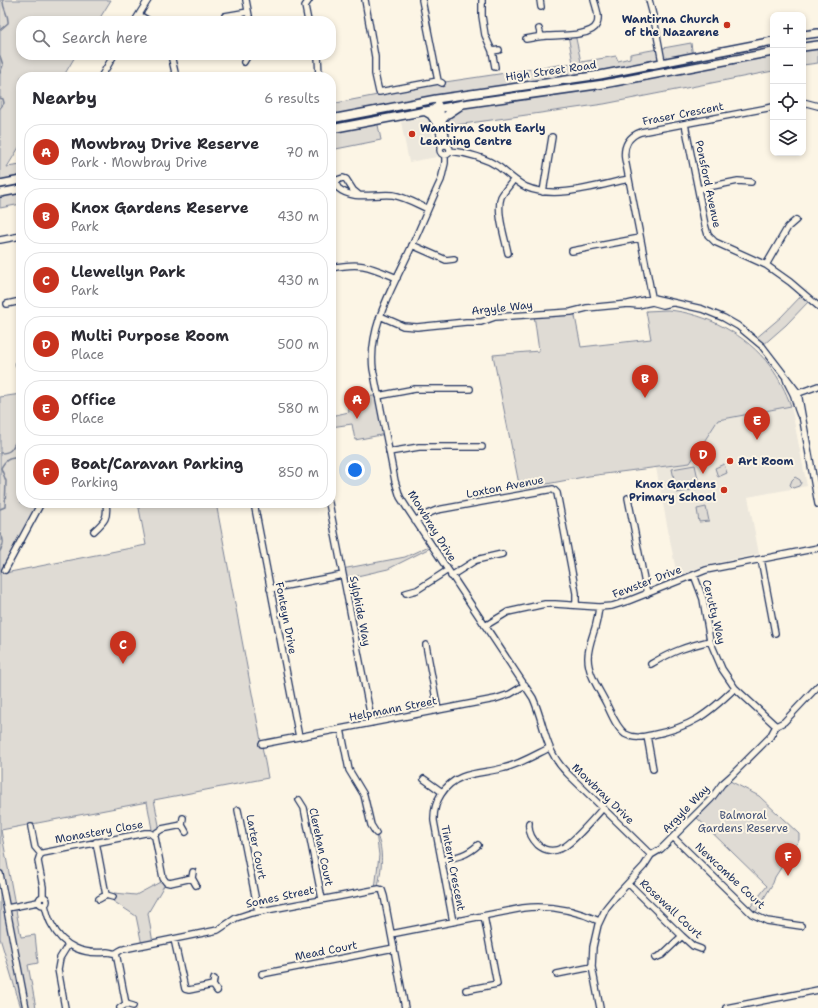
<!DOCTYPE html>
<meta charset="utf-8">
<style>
:root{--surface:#fff;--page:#f7f7f7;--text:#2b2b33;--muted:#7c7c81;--line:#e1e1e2;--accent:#c8321e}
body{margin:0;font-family:"Shantell Sans",sans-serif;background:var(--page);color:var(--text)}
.controls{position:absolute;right:12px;top:12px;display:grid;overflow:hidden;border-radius:8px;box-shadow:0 2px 6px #0003}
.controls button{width:36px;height:36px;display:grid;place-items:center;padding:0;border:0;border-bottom:1px solid var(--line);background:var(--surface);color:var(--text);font:20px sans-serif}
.you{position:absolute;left:355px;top:470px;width:14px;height:14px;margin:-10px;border:3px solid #fff;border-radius:50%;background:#1a73e8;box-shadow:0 0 0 6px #1a73e833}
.badge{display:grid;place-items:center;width:26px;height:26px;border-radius:50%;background:var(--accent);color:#fff;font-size:13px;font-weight:700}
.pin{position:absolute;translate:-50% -33px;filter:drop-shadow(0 1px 2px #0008)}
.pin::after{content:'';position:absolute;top:21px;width:14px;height:12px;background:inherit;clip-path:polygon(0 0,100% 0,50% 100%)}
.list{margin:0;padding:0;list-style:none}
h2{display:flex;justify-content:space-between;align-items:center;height:52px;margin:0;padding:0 16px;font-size:17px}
h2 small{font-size:13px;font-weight:400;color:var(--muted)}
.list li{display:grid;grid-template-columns:26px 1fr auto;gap:12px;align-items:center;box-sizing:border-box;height:56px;margin:0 8px 8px;padding:0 8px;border:1px solid var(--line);border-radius:16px}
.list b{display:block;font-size:15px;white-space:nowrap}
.list p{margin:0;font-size:13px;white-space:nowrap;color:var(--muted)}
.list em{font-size:13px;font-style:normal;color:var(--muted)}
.icon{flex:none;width:22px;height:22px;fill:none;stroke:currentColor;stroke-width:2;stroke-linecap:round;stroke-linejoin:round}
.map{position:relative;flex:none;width:818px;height:1008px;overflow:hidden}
.search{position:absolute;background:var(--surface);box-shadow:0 2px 6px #0003;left:16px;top:16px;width:320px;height:44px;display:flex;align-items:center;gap:10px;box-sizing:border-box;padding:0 14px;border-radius:16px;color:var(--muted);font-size:15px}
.panel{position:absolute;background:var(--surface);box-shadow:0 2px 6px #0003;left:16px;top:72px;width:320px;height:436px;border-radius:16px}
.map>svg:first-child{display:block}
.built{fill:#ece7dc}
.green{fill:#dfdbd4;stroke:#7d8599}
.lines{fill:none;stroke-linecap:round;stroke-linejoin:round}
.stream{stroke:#767f94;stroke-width:1.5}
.minor-casing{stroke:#1b2f5e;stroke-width:8}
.major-casing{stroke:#1b2f5e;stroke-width:10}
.minor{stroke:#fcf5e5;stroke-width:5.5}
.major{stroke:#fcf5e5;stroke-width:7}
.poi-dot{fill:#c8321e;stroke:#fcf5e5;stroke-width:1.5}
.labels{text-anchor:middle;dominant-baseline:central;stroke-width:4;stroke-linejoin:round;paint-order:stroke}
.poi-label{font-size:11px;font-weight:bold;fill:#1b2f5e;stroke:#fcf5e5;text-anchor:end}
.street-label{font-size:11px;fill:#1b2f5e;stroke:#fcf5e5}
.park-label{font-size:11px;fill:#425176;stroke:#fcf5e5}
</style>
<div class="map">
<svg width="818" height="1008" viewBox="0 0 818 1008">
<rect width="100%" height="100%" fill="#fcf5e5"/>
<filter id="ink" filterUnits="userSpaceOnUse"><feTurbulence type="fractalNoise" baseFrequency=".025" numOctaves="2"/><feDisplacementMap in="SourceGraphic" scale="8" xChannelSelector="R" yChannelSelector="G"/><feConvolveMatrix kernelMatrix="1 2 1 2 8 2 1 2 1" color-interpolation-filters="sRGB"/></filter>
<g filter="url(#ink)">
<path class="built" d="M425 118 430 121 437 157 409 162 401 122Z
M791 406 807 486 748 497 759 554 706 565 677 576 656 468 690 463 718 420Z"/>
<path class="green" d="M0 0H111L98 21H21V55H76L63 77H21V144L7 167 21 165V180L0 184Z
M575 34 581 62 616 56 618 61 630 58V54L691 43 693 57 331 119V104L445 82 573 63 568 35Z
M818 45V63L803 65V47Z
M773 52V71L604 104 449 126 443 124 455 108 604 84Z
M377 120 381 140 331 150V129Z
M21 189V204L0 208V193Z
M803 294 810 300 786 325 762 346 755 339 781 317Z
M668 310C706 313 747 335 770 366 779 378 786 392 791 406L718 420 690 463 589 476 520 489 493 355 539 351 534 315 574 311 581 347 651 339 646 311Z
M21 394V503H41L5 570V573L146 545 138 503H216L268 778 154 800 160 830 153 835 147 802 1 830 21 937 35 935 38 963 28 965 36 1008H21L0 938V397Z
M378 395 386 434 355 440 352 424 331 427V416L349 412 347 401Z
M724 464 727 473 718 477 715 468Z
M695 465 700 488 677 493 672 469Z
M795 477 800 480 801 483 799 486 793 488 790 485 792 480Z
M706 507 709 521 699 522 697 509Z
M431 545 432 547 388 569 344 579 342 569 405 557Z
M728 780 759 796 799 834V840L775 877 773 883 754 915 748 910 767 886 694 815Z
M376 833C385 853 381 868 378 888L375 889 379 855Z
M164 880 166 882 148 913 153 943 142 945 136 916 113 901 114 893 136 895Z"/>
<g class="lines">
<path class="stream" d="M0 30 8 23C9 14 2 9 3 0
M0 56 3 65 0 73
M0 98 3 99 4 103 0 108
M0 453C16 453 12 443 21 434
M0 509 5 507 6 481 1 468C7 457 10 459 21 457
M0 534C5 540 4 545 0 551"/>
<defs>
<path id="minor" d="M246 0 250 21
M365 0 375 57V74L379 92 438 81
M422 0 438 81 442 83
M482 0V16L485 35 492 51 495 67
M540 0 541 7
M649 0 654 19 662 62
M139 15 149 21
M225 16 248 12
M135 21 148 0
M308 21 305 6 309 0
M539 29 541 36
M526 39C533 38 540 36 547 36 559 35 592 37 597 24 600 17 596 7 594 0
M492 51 499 50
M171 55 176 77
M318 55 319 77
M244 62 248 55
M101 77 114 55
M436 99 440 108 448 146
M803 102 818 106
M435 107 442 146
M685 124 705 225 708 235 715 242 766 265 790 282 818 306
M440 150a5 5 0 1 1 10 0a5 5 0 1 1-10 0Z
M450 151C468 153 484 157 499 167 508 174 516 182 526 187 555 200 599 185 629 179
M445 155V163L441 180C430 203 421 227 410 250 393 287 368 327 373 369L395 481 400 497 407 508 533 698C546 727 543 749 568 774L651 855
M698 189 738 181 751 182
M543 192 552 137
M359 195 353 190 346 179 343 178 337 180 336 184 338 188C353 201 375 193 393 195 405 197 417 204 428 209
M0 240 21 236
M412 245 446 260 454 259
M572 251 640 238
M508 253C505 238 496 212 501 197 504 191 510 185 514 179
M766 265 788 227 796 220
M331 268C362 262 368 266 397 278
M653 302 625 159C623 146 629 136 641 132L773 107
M7 304 21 301
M628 304 653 298 702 309 724 318 738 326 762 346 798 393 818 504
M380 316 403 326 417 327 466 322H481L495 317 571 312 587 308 628 304 638 305 652 302 663 305 671 303
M19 364H21
M786 379C788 386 792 390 794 396 796 403 797 408 800 415
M796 394 818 386
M378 396 415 389H470
M389 452 419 447H482
M628 498 647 594
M254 503 299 737
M329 503 372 723
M415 521 427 514 437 510 553 489 557 493 576 593V605
M94 531C105 521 108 518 106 503
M761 559 775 633
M5 570 41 503
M694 575 703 599 710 641 722 669 735 688 776 726
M451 576 476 560 502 554
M270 589 343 575
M406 593 417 590 448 570
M599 607C598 615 597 621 595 628 592 638 588 647 588 658 588 674 599 689 606 703 611 713 616 727 625 734 634 739 643 737 652 735 691 727 707 715 735 688
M485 626 508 612 545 604H555L599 607 612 606 628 601 706 570 818 548
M426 645 438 710
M651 664C673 651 685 647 710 641
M341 729 349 770 364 795 371 825 376 833
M647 736 653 769
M262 744 495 699 510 694 525 685
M424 779 442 792
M299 800 304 808 322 899
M238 810 258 911
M183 818 182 825 186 832
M529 823C528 831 532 839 538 845 545 851 554 852 562 848 572 844 594 818 603 808
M31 827 35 847 41 854
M153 835 162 829 182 825
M673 837 752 914 767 921 801 926
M96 842 106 895
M441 860C457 857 466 856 478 845
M193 872 192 878 196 885
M0 874 26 1008
M628 883 682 936 693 946 701 949
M39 901a4 4 0 1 1 8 0a4 4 0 1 1-8 0Z
M43 897V887L38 861 40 855 43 853 145 833H150L155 837 163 878 166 882 170 883 192 878
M99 899 106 895 113 897
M45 905C47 912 48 919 52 925 63 947 84 955 107 952 110 952 113 954 116 953 119 952 121 949 124 949L218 930 236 918 251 913 379 889 382 890 384 896 405 1008
M7 908 38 902
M453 922 434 821C433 802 444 784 462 777 475 772 490 772 504 768 520 764 535 755 549 748
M391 934 523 908C549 905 575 910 599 921
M174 939 185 989 189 990 213 985
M116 953 126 1004
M655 958 662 955 682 936
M262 974 394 948
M557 974 592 967
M214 979 213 985 217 991
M466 990 497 984 484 916
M65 1008 58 969 60 958 68 945
M120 1008 126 1004 133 1006
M600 1008 592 967 593 947 598 925 606 908 615 897 644 866 651 855 661 849 711 799 722 784 731 776 770 737 776 726 784 722 818 686
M726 1008 818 990"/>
<path id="major" d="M803 35 818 33
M803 47 818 45
M424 111 431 115 437 124
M331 119 436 99 600 75 773 41
M443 119 448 114 460 106
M331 129 463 104 604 84 773 52
M0 184 21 180
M0 193 21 189"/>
</defs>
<use href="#minor" class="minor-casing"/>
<use href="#major" class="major-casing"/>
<use href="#minor" class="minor"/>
<use href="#major" class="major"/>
</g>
</g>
<g class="poi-dot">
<circle cx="727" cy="25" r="4"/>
<circle cx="412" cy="134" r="4"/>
<circle cx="730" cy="461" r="4"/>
<circle cx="724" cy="490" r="4"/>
</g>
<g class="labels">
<g class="poi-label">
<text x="719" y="19">Wantirna Church<tspan x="719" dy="13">of the Nazarene</tspan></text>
<text x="420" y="128" text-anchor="start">Wantirna South Early<tspan x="420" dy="13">Learning Centre</tspan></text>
<text x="738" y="461" text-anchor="start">Art Room</text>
<text x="716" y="484">Knox Gardens<tspan x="716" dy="13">Primary School</tspan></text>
</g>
<g class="street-label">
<text transform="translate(551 71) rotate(-8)">High Street Road</text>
<text transform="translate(683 114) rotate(-11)">Fraser Crescent</text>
<text transform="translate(708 184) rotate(78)">Ponsford Avenue</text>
<text transform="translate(502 308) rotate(-6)">Argyle Way</text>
<text transform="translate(505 487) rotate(-11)">Loxton Avenue</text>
<text transform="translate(432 526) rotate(58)">Mowbray Drive</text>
<text transform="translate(647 582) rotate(-21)">Fewster Drive</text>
<text transform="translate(360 611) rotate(79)">Sylphide Way</text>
<text transform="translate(714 612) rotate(76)">Cerutty Way</text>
<text transform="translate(286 618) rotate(79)">Fonteyn Drive</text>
<text transform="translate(393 709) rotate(-11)">Helpmann Street</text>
<text transform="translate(603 794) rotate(44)">Mowbray Drive</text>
<text transform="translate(686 809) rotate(-46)">Argyle Way</text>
<text transform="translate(99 832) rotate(-10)">Monastery Close</text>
<text transform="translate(256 847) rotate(79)">Larter Court</text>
<text transform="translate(321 847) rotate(78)">Clerehan Court</text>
<text transform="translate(453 868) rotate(79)">Tintern Crescent</text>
<text transform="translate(730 876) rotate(43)">Newcombe Court</text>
<text transform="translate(280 897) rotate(-12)">Somes Street</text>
<text transform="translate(671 909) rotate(43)">Rosewall Court</text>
<text transform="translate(326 951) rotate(-11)">Mead Court</text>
</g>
<g class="park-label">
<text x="743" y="815">Balmoral<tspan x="743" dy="13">Gardens Reserve</tspan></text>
</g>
</g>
</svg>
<div class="controls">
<button>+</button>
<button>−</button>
<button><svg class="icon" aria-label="locate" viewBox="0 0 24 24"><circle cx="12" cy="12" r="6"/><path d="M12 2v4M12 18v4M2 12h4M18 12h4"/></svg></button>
<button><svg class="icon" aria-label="layers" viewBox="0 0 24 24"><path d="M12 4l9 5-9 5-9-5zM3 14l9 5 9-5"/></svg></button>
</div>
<div class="you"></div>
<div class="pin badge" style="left:357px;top:419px">A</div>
<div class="pin badge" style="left:645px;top:398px">B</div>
<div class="pin badge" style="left:123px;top:664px">C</div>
<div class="pin badge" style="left:703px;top:474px">D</div>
<div class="pin badge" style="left:757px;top:440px">E</div>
<div class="pin badge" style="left:788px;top:876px">F</div>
<div class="search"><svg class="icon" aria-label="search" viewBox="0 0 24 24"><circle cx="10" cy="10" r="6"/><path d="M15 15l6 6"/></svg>Search here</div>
<section class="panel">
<h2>Nearby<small>6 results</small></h2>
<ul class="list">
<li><span class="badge">A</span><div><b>Mowbray Drive Reserve</b><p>Park · Mowbray Drive</p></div><em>70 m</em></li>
<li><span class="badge">B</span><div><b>Knox Gardens Reserve</b><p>Park</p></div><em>430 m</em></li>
<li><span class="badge">C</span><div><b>Llewellyn Park</b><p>Park</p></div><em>430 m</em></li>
<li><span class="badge">D</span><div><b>Multi Purpose Room</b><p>Place</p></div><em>500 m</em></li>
<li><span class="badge">E</span><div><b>Office</b><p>Place</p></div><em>580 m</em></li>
<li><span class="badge">F</span><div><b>Boat/Caravan Parking</b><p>Parking</p></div><em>850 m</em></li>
</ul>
</section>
</div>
